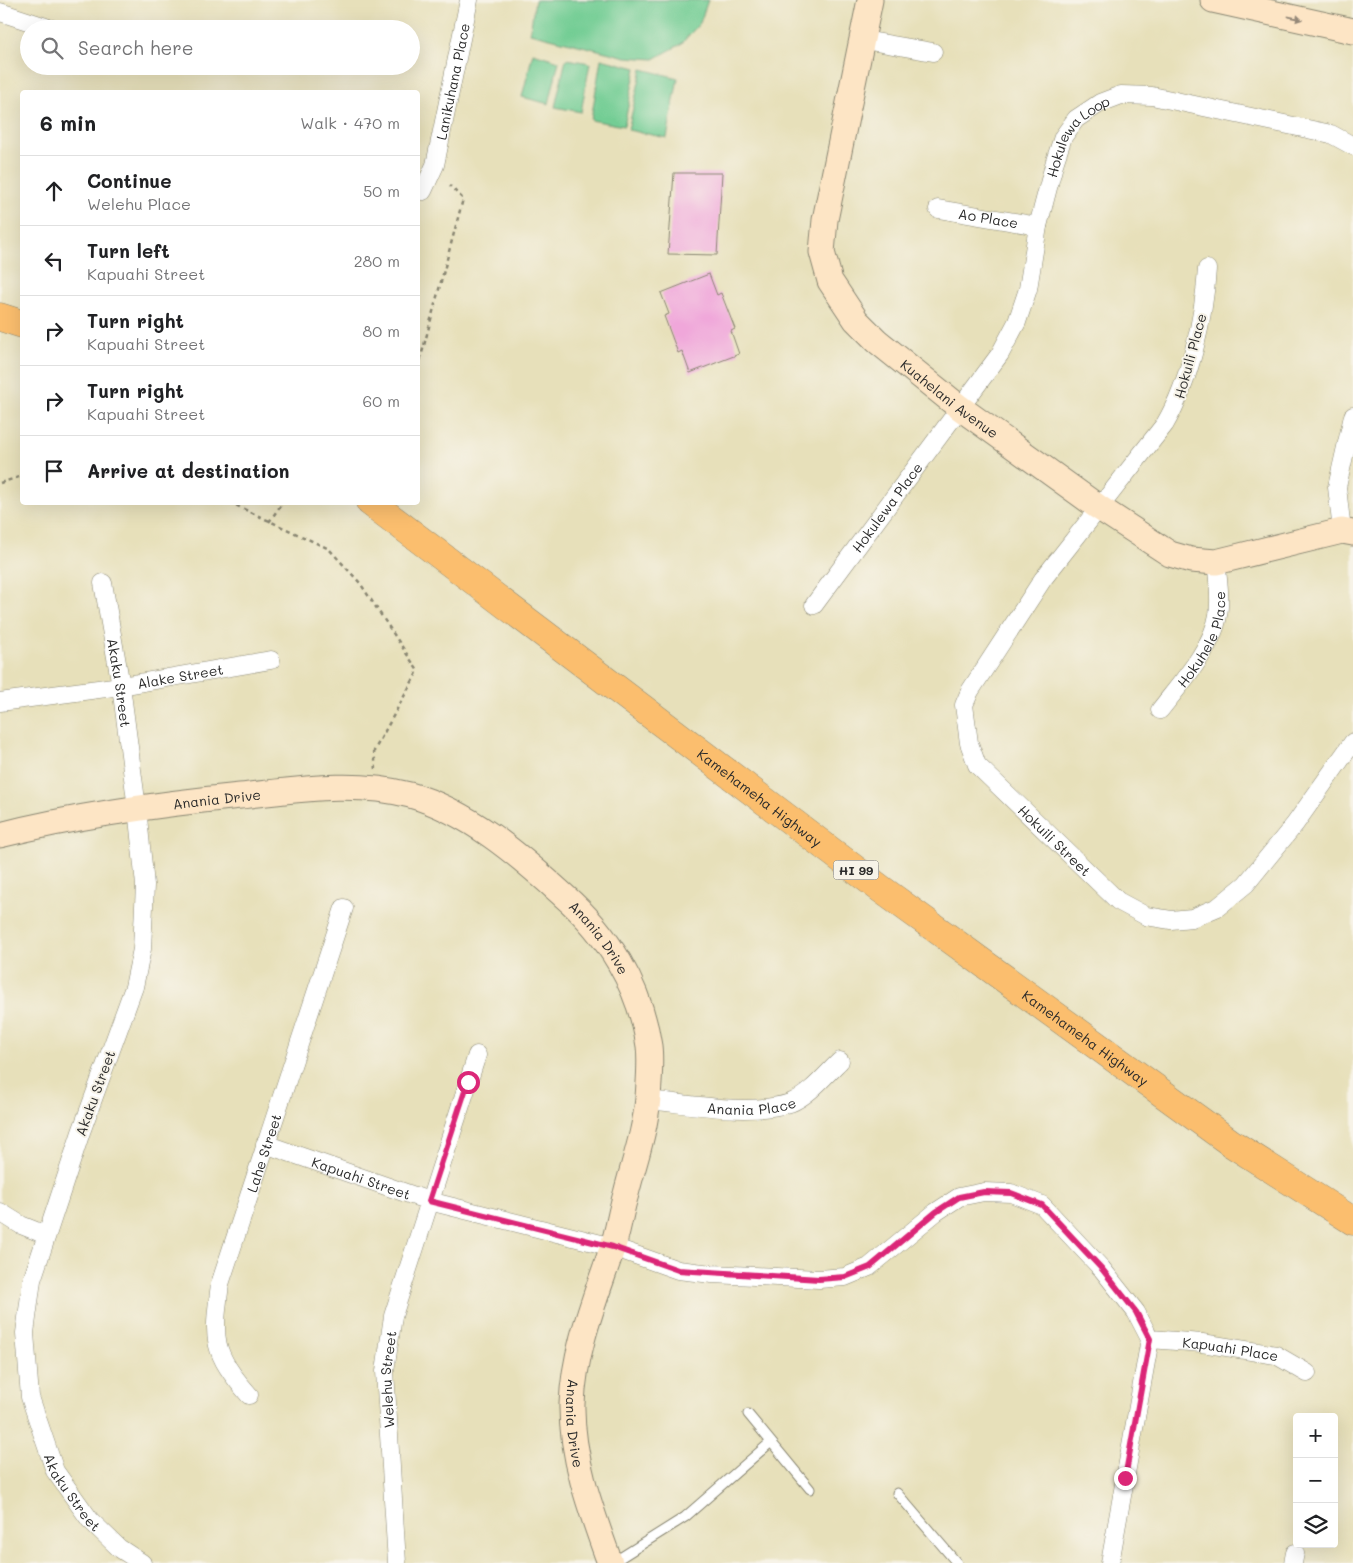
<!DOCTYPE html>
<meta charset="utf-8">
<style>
:root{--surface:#fff;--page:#f6f6f6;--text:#202124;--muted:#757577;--line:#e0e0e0}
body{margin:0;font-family:Mali,sans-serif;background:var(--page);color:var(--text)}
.controls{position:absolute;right:15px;bottom:15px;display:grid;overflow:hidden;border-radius:5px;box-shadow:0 5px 20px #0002}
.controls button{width:45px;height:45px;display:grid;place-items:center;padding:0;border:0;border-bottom:1px solid var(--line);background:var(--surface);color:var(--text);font:25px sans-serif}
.stop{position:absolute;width:15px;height:15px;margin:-11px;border:4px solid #db2777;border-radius:50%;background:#fff}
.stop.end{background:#db2777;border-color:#fff;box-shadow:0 1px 5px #0008}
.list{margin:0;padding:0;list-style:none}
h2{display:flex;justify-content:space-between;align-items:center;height:65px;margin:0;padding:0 20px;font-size:21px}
h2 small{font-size:16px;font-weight:400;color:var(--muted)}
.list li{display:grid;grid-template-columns:32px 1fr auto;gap:15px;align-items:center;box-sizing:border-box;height:70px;padding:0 20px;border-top:1px solid var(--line)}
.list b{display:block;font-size:19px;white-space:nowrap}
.list p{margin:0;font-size:16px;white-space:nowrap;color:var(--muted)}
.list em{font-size:16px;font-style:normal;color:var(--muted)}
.icon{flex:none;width:28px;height:28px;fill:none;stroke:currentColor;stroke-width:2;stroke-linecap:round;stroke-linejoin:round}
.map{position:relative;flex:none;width:1353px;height:1563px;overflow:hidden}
.search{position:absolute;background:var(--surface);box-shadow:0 5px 20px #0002;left:20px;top:20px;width:400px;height:55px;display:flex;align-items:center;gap:12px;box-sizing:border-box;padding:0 18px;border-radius:28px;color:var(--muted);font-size:19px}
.panel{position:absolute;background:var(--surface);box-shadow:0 5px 20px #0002;left:20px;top:90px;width:400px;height:415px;border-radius:5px}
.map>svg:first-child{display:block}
.green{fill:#73cd94;stroke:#4f7c60}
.building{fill:#f0a7da}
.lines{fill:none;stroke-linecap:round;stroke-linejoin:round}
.lane-casing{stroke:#898672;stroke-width:11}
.street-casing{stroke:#898672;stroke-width:19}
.secondary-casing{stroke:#898672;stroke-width:27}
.primary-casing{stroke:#898672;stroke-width:29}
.path{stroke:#898672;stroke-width:2.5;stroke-dasharray:4 4;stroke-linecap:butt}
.lane{stroke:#fff;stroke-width:9}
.street{stroke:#fff;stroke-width:18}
.secondary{stroke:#fde5c5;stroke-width:25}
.primary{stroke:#fbbe6e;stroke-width:28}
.oneway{fill:#948878}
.route{stroke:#db2777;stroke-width:6}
.labels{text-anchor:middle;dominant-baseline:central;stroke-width:4;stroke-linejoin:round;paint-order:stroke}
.shield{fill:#f7f3e8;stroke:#686764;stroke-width:1}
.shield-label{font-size:12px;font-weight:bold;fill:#2b2b2b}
.street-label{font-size:14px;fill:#2b2b2b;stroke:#f7f3e8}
</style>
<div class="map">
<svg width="1353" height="1563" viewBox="0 0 1353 1563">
<rect width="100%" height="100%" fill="#f7f3e8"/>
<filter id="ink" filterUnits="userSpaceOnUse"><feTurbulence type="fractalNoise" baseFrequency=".02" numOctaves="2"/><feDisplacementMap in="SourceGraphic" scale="10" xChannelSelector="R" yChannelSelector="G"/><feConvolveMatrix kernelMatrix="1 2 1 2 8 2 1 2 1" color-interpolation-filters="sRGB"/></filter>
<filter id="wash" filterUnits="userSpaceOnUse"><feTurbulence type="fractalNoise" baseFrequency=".0096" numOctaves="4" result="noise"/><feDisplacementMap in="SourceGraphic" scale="20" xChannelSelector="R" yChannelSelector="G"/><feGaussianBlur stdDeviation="1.12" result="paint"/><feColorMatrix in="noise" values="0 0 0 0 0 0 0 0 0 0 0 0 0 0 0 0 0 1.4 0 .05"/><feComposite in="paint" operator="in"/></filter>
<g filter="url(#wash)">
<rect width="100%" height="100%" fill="#e7e0ba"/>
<path class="green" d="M535 0H708L700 23 681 44 654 59 626 57 530 33Z
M533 53 559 61 549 104 522 97Z
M566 59 590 63 581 112 555 107Z
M601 59 636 68 624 126 591 120Z
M642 69 678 78 667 138 628 130Z"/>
<g id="blocks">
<path class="building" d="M674 173H722L717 255 668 254Z
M709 274 717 295 721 293 735 329 731 331 739 354 690 373 682 351 678 353 664 316 669 314 661 293Z"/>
</g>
</g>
<g filter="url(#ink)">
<use href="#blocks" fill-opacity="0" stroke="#898672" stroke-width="1"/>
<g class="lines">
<defs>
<path id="lane" d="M748 1414 810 1489
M897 1493 957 1563
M612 1563 685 1517 771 1442"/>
<g id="street">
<path d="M0 12 52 29"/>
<path d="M864 40 933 52"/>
<path id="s1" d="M423 191 435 165 469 0"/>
<path id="s2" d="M938 209 1038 226"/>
<path id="s3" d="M1207 269C1204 319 1190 381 1165 424L1043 579 970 691 964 705 969 743 977 765 1118 901 1146 916 1171 920 1192 918 1218 907 1246 884 1295 824 1353 742"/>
<path d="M1342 531 1337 487 1353 416"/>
<path id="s4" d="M103 583 121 686 137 808 145 885 142 949 134 987 81 1132 32 1280 25 1333 30 1397 55 1471 90 1520 119 1548 142 1563"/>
<path id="s5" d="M814 605 1000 354 1017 322 1028 289 1038 226 1055 161 1063 137 1076 119 1100 103 1121 95 1152 96 1331 134 1353 146"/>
<path id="s6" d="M0 702 121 686 271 660"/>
<path id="s7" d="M1160 710C1180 684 1213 648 1218 615 1221 598 1218 579 1216 562"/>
<path id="s8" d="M648 1100C690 1104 749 1116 790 1103 809 1096 826 1074 840 1061"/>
<path id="s9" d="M265 1144 429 1201 613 1247 678 1270 712 1274 819 1279 845 1277 869 1267 936 1212 959 1197 984 1192 1011 1193 1042 1205 1102 1269 1136 1312 1150 1339 1110 1563"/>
<path d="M0 1212 21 1225 46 1235"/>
<path id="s10" d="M1150 1339 1202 1343 1276 1355 1307 1373"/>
<path id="s11" d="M249 1395C211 1351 213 1340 220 1284L344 908"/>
<path id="s12" d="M397 1563 385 1371 393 1316 477 1055"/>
<path d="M1293 1563 1295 1553"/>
</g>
<g id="secondary">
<path id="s13" d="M870 0 825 220 822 252 830 281 856 320 877 341 959 407 1098 507 1170 554 1191 560 1216 562 1342 531 1353 533"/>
<path d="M1213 0 1353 31"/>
<path id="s14" d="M0 835C79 815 159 804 240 796 297 790 354 780 410 795 468 811 519 855 563 895 608 934 640 986 649 1046 651 1062 649 1082 648 1098 645 1132 634 1162 626 1194 620 1213 618 1233 611 1252 594 1302 574 1350 572 1404 571 1458 592 1513 610 1563"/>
</g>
<g id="primary">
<path d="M0 317 22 324"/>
<path id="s15" d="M370 502 881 889 1231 1143 1353 1221"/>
</g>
</defs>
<use href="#lane" class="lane-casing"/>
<use href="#street" class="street-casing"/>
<use href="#secondary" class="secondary-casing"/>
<use href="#primary" class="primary-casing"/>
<path class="path" d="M418 368 463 199 450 186
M0 483 22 476
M229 502 329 549 360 583 418 671 374 751 376 769
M269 522 283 502"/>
<use href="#lane" class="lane"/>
<use href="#street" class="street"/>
<use href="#secondary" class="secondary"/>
<use href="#primary" class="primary"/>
</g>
<defs><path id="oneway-solid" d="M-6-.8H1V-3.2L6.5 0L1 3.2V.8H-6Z" transform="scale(1.25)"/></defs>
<use class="oneway" href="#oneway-solid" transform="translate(1295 18) rotate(12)"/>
</g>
<g class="lines" filter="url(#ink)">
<path class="route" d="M468 1082 429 1201 613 1247 678 1270 819 1279 845 1277 870 1267 936 1212 959 1197 984 1192 1011 1193 1042 1205 1102 1269 1136 1312 1150 1339 1125 1478"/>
</g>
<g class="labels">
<rect class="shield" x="833.5" y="860.5" width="45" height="19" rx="4"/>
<g class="shield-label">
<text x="856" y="870">HI 99</text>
</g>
<g class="street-label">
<text stroke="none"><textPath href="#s1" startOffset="114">Lanikuhana Place</textPath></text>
<text stroke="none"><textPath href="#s5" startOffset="549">Hokulewa Loop</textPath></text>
<text stroke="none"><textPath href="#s2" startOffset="51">Ao Place</textPath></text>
<text transform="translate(1190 356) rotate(-75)">Hokuili Place</text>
<text stroke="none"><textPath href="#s13" startOffset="456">Kuahelani Avenue</textPath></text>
<text stroke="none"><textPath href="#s5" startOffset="122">Hokulewa Place</textPath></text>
<text stroke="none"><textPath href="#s7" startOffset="84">Hokuhele Place</textPath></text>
<text stroke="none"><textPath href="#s6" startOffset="182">Alake Street</textPath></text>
<text stroke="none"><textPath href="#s4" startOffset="101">Akaku Street</textPath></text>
<text stroke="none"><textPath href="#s15" startOffset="489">Kamehameha Highway</textPath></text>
<text stroke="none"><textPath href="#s14" startOffset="220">Anania Drive</textPath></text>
<text stroke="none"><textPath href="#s3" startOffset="678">Hokuili Street</textPath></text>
<text stroke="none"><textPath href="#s14" startOffset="655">Anania Drive</textPath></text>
<text stroke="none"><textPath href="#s15" startOffset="894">Kamehameha Highway</textPath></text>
<text transform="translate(95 1093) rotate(-70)">Akaku Street</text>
<text stroke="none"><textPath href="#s8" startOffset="104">Anania Place</textPath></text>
<text stroke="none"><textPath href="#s11" startOffset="259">Lahe Street</textPath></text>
<text stroke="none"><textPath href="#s9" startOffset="102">Kapuahi Street</textPath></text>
<text stroke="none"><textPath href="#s10" startOffset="81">Kapuahi Place</textPath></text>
<text stroke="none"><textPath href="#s12" startOffset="184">Welehu Street</textPath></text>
<text stroke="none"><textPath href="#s14" startOffset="1164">Anania Drive</textPath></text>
<text stroke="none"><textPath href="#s4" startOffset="941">Akaku Street</textPath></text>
</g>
</g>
</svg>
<div class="controls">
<button>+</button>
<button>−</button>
<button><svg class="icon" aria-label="layers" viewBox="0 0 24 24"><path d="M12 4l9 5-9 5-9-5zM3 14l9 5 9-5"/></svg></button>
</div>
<div class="stop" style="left:468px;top:1082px"></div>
<div class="stop end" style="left:1125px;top:1478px"></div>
<div class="search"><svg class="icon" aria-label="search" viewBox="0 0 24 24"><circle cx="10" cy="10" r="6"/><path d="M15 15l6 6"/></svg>Search here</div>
<section class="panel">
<h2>6 min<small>Walk · 470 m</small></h2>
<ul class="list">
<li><svg class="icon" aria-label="ahead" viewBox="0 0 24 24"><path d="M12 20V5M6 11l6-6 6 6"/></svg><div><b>Continue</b><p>Welehu Place</p></div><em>50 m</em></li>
<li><svg class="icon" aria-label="left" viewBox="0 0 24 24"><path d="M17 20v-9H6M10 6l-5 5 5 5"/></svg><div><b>Turn left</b><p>Kapuahi Street</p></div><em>280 m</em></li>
<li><svg class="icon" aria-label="right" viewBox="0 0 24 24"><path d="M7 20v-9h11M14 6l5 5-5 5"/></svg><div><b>Turn right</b><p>Kapuahi Street</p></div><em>80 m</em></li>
<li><svg class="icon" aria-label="right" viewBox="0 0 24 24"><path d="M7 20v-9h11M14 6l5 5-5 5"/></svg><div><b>Turn right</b><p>Kapuahi Street</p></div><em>60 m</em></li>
<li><svg class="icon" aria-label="arrive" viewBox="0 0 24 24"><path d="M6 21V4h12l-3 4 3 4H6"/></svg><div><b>Arrive at destination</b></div></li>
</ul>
</section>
</div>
